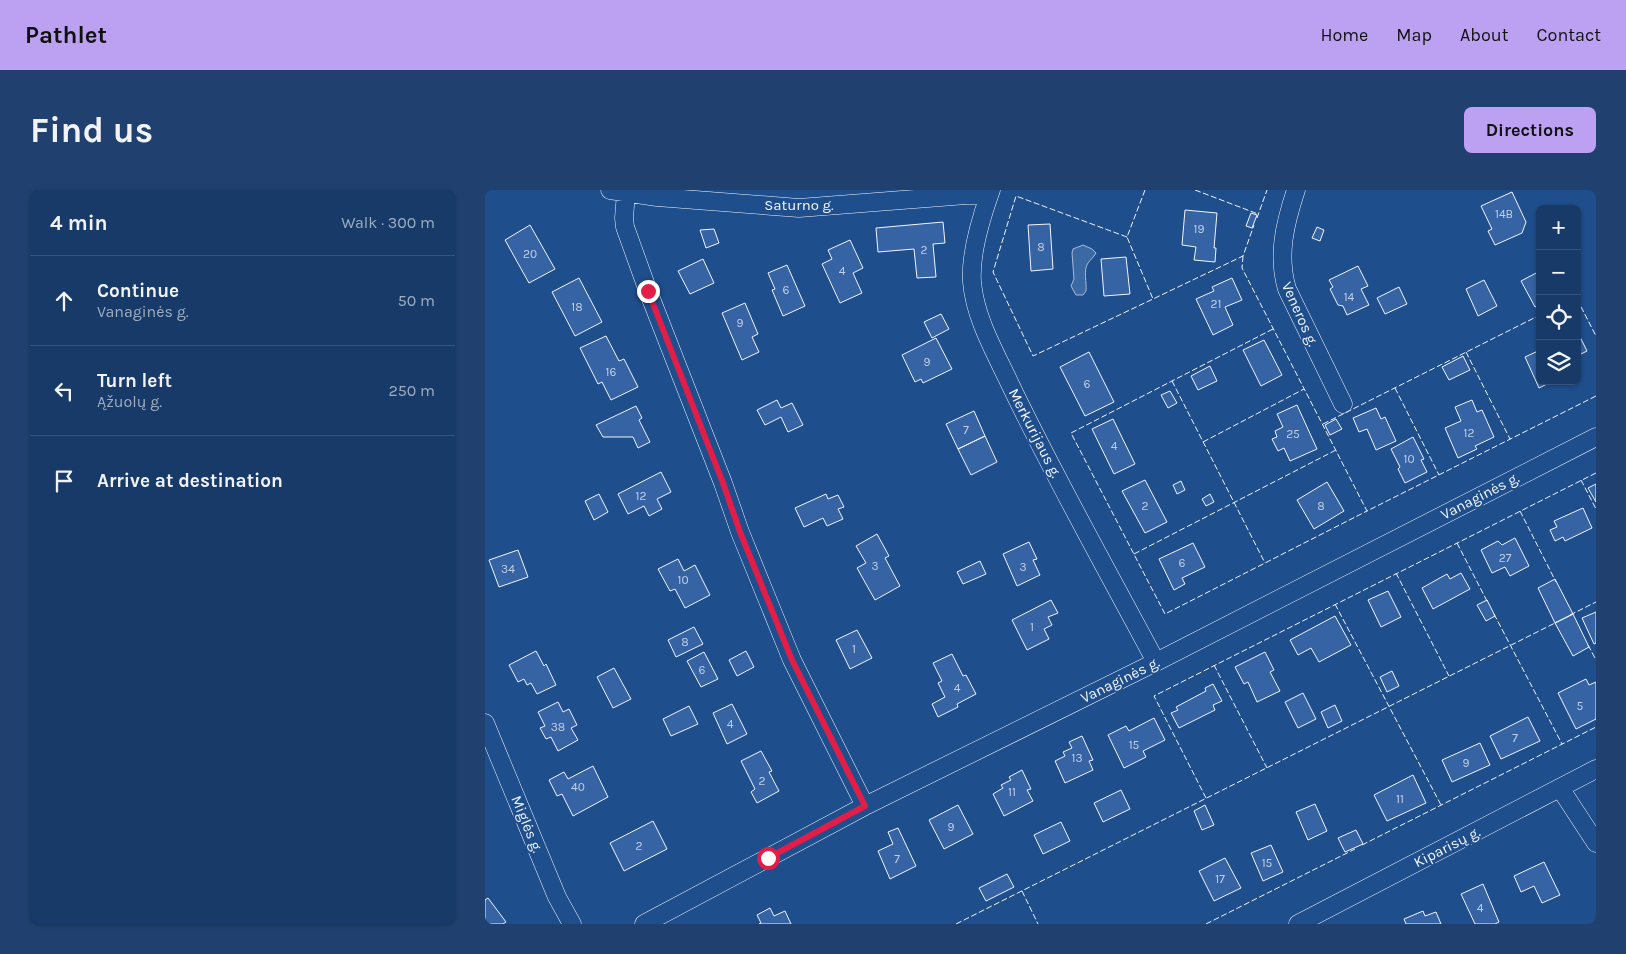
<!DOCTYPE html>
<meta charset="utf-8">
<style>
:root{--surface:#173a69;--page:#20416f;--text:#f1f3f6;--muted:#9eadc0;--line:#36547d;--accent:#bca0f2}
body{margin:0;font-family:Karla,sans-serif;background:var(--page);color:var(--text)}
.controls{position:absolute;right:15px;top:15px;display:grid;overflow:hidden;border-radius:8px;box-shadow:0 1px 4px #0004}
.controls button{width:45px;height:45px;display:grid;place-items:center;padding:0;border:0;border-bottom:1px solid var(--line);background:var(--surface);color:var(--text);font:25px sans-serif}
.stop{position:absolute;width:15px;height:15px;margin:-11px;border:4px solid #e11d48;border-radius:50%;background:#fff}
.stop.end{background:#e11d48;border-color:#fff;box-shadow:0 1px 5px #0008}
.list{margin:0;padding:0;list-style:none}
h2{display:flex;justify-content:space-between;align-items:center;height:65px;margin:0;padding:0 20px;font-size:21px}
h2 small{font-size:16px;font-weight:400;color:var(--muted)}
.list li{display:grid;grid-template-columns:32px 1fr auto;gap:15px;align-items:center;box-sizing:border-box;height:90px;padding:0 20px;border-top:1px solid var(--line)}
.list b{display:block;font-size:19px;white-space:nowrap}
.list p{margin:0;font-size:16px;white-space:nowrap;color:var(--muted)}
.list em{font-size:16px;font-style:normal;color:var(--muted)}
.icon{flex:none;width:28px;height:28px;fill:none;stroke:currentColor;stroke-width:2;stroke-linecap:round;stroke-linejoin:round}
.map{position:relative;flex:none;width:1111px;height:734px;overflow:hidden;border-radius:8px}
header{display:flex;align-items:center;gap:30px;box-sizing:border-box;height:70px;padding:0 25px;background:var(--accent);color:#111}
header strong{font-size:24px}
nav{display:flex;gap:28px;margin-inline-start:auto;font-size:18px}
.intro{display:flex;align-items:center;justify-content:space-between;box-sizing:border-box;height:120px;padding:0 30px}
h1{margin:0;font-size:35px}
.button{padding:12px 22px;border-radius:8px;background:var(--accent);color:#111;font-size:18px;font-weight:700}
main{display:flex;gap:30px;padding:0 30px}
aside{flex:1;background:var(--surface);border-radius:8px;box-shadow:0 1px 4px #0004}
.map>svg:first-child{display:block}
.water{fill:#3b69a3;stroke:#a8bbd7}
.building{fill:#3563a3;stroke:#f2f6ff}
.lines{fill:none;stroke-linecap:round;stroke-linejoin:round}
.minor-casing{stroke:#f2f6ff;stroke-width:19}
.minor{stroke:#1f4e8c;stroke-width:18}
.fence{stroke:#f2f6ff;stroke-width:1;stroke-dasharray:6 2.5;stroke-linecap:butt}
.route{stroke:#e11d48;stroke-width:6}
.labels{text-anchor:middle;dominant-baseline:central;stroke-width:4;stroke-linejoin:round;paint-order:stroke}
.number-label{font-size:12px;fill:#c3d1e8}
.street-label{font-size:15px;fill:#f2f6ff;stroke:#1f4e8c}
</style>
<header>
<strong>Pathlet</strong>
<nav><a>Home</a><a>Map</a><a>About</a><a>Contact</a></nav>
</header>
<div class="intro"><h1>Find us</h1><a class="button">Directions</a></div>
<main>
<aside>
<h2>4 min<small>Walk · 300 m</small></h2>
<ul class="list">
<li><svg class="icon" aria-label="ahead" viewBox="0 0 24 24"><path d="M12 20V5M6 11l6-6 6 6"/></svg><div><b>Continue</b><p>Vanaginės g.</p></div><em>50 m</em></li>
<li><svg class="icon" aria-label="left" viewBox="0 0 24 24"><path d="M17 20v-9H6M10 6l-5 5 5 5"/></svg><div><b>Turn left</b><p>Ąžuolų g.</p></div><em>250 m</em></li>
<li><svg class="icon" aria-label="arrive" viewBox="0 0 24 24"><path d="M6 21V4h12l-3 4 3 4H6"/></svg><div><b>Arrive at destination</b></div></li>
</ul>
</aside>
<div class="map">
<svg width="1111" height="734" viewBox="0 0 1111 734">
<rect width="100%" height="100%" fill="#1f4e8c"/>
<path class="water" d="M598 55 607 59 611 63C608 68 606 69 603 73 598 80 602 93 601 101L598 105H591L586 96 589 89 587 63 588 59Z"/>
<path class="building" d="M1027 2 1041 32 1037 43 1010 55 1003 41 1007 39 996 16Z
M700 20 732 23 729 58H731L730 72 709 70 711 57 697 55Z
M766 23 772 25 767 38 761 36Z
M458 32 460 53 448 54 451 87 432 88 429 59 393 62 391 38Z
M565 34 568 79 546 81 543 35Z
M45 35 70 79 44 93 20 50Z
M832 37 839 40 835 51 827 48Z
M229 39 234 53 221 58 215 40Z
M365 50 378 78 368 83 377 103 355 113 337 74 347 69 343 60Z
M641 67 645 104 619 106 616 69Z
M218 69 229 93 205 104 193 81Z
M302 75 320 116 298 126 287 100 290 99 283 83Z
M873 76 883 96 876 99 884 115 862 125 858 116 853 115 845 99 848 97 844 90Z
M1055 81V115L1050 117 1036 91Z
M94 88 117 132 90 146 67 102Z
M747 88 757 110 740 117 748 135 728 145 711 109 729 101 727 97Z
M999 90 1012 116 993 126 981 99Z
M914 97 922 114 900 124 892 108Z
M260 113 273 144 267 147 274 162 257 170 237 123Z
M456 124 464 139 447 148 439 132Z
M1092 141 1102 161 1092 166Z
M121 146 134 171 139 169 153 197 126 210 117 192 113 194 95 158Z
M451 148 467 179 438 193 436 189 430 192 417 165Z
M779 150 797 185 776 196 758 160Z
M1055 160V191H1068L1054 198 1040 167Z
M604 162 629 212 600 226 575 177Z
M978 166 985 180 964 190 957 177Z
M725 176 732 191 713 200 706 186Z
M685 201 692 213 683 218 676 205Z
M292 210 296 218 307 213 318 235 303 242 296 227 280 235 272 220Z
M987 210 992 222 997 220 1009 247 990 256 992 259 973 268 960 238 976 231 970 217Z
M812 215 832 259 805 271 799 258 793 261 787 249 792 247 790 241 798 237 792 224Z
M151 216 157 228 154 230 165 252 153 258 148 247H118L111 235Z
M891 218 896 229 900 227 911 251 891 260 882 239 874 242 868 228Z
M489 221 500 246 473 259 461 234Z
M628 229 650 274 629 284 607 239Z
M851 229 857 239 845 245 840 235Z
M500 246 512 272 486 285 473 259Z
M928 247 939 269 936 270 942 282 920 293 913 279 915 277 906 259Z
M176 282 186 302 172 309 177 319 164 326 159 316 143 324 133 304Z
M660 290 682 332 660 343 637 301Z
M696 291 700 300 692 304 688 295Z
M842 292 859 321 829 339 812 310Z
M1111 294V312L1103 298Z
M114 304 123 322 109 330 100 311Z
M341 304 343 309 353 305 359 317 353 319 358 329 342 336 338 328 319 337 310 318Z
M725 304 729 312 721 316 717 309Z
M1098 318 1107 338 1080 351 1078 347 1070 351 1065 340 1072 337 1069 331Z
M392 344 404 366 400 368 415 396 390 410 372 378 381 373 371 356Z
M1030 348 1044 376 1025 386 1020 377 1007 383 996 360 1013 351 1017 355Z
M544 352 552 369 548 370 555 385 532 396 518 364Z
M708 353 720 377 697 388 700 394 689 400 674 369Z
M33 360 43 387 14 397 4 370Z
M193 369 199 381 210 375 225 405 200 418 190 399 185 401 173 379Z
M495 371 501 384 478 394 472 382Z
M976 383 985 399 948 419 937 398 962 384 965 389Z
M1070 389 1088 424 1070 433 1053 398Z
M903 401 916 427 896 437 883 410Z
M566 410 573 423 563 427 567 435 559 439 564 449 542 460 527 430Z
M1002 410 1010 426 1001 431 992 415Z
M1111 422V453L1109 454 1097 428Z
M1088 424 1104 457 1088 466 1070 433Z
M850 426 866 455 834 472 826 458 813 465 805 450Z
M209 437 218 454 191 467 183 450Z
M372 440 387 468 365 479 351 450Z
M51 461 59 476 61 474 71 495 52 504 46 493 42 495 39 489 33 492 24 475Z
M261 461 269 477 252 486 244 470Z
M219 462 233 489 216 497 202 471Z
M780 462 789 480 785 482 795 501 772 512 763 492 759 494 750 477Z
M467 464 478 486 481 485 491 504 472 514 473 517 453 527 447 514 460 507 453 493 457 491 448 473Z
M129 478 146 509 128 518 112 487Z
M907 481 914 496 902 502 895 487Z
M1101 489 1104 495 1111 492V529L1091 539 1073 503Z
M728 494 737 511 728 515 730 520 694 538 686 523 693 520 691 517 721 501 720 498Z
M818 503 831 529 813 538 800 512Z
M73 512 78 522 84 519 92 535 86 538 93 550 73 561 66 547 61 549 55 538 60 536 53 522Z
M247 514 262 544 242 554 228 523Z
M850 515 857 531 843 538 836 522Z
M204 516 213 534 186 546 178 529Z
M1043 527 1055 551 1016 569 1005 546Z
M669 528 680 550 658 561 661 567 639 578 623 545 641 536 644 541Z
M597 546 608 570 604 571 608 580 580 593 570 571 580 566 578 562 587 558 584 552Z
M995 553 1005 575 967 592 957 570Z
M276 561 287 581 284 582 294 601 272 613 266 602 270 599 256 571Z
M108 576 123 607 88 626 77 604 72 606 64 590 79 582 83 589Z
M537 580 546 599 542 600 548 611 519 626 508 604 518 598 516 595 526 590 524 587Z
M928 585 941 613 902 631 889 605Z
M636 600 645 619 618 632 609 613Z
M830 614 842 641 823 650 811 622Z
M473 615 488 644 459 659 444 630Z
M720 615 729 635 717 640 709 621Z
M168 631 182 659 139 681 125 653Z
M576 632 585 651 558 664 549 645Z
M413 638 431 676 405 689 393 661 408 654 403 642Z
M871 640 878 654 860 662 853 648Z
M786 655 798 682 778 691 766 663Z
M740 668 756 698 729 711 714 681Z
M1059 672 1075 705 1057 713 1049 696 1036 702 1029 686Z
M522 684 529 697 501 711 494 698Z
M998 694 1014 732 1010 734H990L976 704Z
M3 708 21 732 18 734H0V710Z
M285 718 289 726 300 721 306 734H274L276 733 272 725Z
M938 721 940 726 951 722 956 734H921L919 729Z"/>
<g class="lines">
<defs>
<path id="minor" d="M125 0 172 7 314 18 481 5H504
M506 0C497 25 485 65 487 92 490 128 510 162 525 194 570 288 622 380 671 472
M811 0C800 33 792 65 802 99L858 214
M141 3 139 28 140 37 163 101 238 293 255 342 307 470 380 616
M0 533 72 707 87 734
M1075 598 1111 653
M159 734 380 616 671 472 1111 247
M813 734 1111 579"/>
</defs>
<use href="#minor" class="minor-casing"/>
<use href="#minor" class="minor"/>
<path class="fence" d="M660 0 642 47 668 109 758 66 769 35
M710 0 773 24
M772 28 782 0
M642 47 531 6 508 82 548 166 668 109
M758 66 757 78 882 321 1111 206
M1092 109 1111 146
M788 139 586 243 680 424 882 321
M981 162 1025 249
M687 191 780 373
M910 198 954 285
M838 234 1055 125
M718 252 819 199
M1096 290 1111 319
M1035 321 1071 392
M972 353 1003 413
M649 364 851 260
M911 383 964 486
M850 414 956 615
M1009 424 1077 554
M1085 425 1111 412
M1103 455 1111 470
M729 475 782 578
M721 608 669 506 1111 283
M877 655 1111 537
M537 701 553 734
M471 734 1072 432
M721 734 870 659"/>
</g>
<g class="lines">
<path class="route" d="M163 101 238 293 255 342 307 470 380 616 283 668"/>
</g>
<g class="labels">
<g class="number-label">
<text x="1019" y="24">14B</text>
<text x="714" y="39">19</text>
<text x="556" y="57">8</text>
<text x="439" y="60">2</text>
<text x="45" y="64">20</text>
<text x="357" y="81">4</text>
<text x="301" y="100">6</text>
<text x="864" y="107">14</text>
<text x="731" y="114">21</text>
<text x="92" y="117">18</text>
<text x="255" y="133">9</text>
<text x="442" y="172">9</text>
<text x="126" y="182">16</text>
<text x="602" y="194">6</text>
<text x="481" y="240">7</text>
<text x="984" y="243">12</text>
<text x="808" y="244">25</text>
<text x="629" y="256">4</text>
<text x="924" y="269">10</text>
<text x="156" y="306">12</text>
<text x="660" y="316">2</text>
<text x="836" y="316">8</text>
<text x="1020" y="368">27</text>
<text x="697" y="373">6</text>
<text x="390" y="376">3</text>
<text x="538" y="377">3</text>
<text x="23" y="379">34</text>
<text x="198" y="390">10</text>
<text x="547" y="437">1</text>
<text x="200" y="452">8</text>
<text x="369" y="459">1</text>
<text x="217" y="480">6</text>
<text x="472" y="498">4</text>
<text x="1095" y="516">5</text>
<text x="245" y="534">4</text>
<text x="73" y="537">38</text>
<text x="1030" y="548">7</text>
<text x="649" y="555">15</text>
<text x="592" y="568">13</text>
<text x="981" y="573">9</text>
<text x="277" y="591">2</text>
<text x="93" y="597">40</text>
<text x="527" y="602">11</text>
<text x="915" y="609">11</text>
<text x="466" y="637">9</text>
<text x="154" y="656">2</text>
<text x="412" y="669">7</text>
<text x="782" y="673">15</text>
<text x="735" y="689">17</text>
<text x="995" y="718">4</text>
</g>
<g class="street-label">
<text x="314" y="15">Saturno g.</text>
<text transform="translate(815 124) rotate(66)">Veneros g.</text>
<text transform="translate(550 243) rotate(63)">Merkurijaus g.</text>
<text transform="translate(995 306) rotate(-27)">Vanaginės g.</text>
<text transform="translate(635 490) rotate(-26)">Vanaginės g.</text>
<text transform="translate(42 634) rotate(68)">Miglės g.</text>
<text transform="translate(962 657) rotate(-27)">Kiparisų g.</text>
</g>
</g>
</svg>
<div class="controls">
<button>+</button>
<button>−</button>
<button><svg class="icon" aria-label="locate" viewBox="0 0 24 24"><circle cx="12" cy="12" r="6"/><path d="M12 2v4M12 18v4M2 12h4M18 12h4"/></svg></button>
<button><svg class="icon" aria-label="layers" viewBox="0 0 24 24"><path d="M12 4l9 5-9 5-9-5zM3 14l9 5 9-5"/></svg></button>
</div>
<div class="stop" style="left:283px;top:668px"></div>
<div class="stop end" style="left:163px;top:101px"></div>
</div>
</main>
